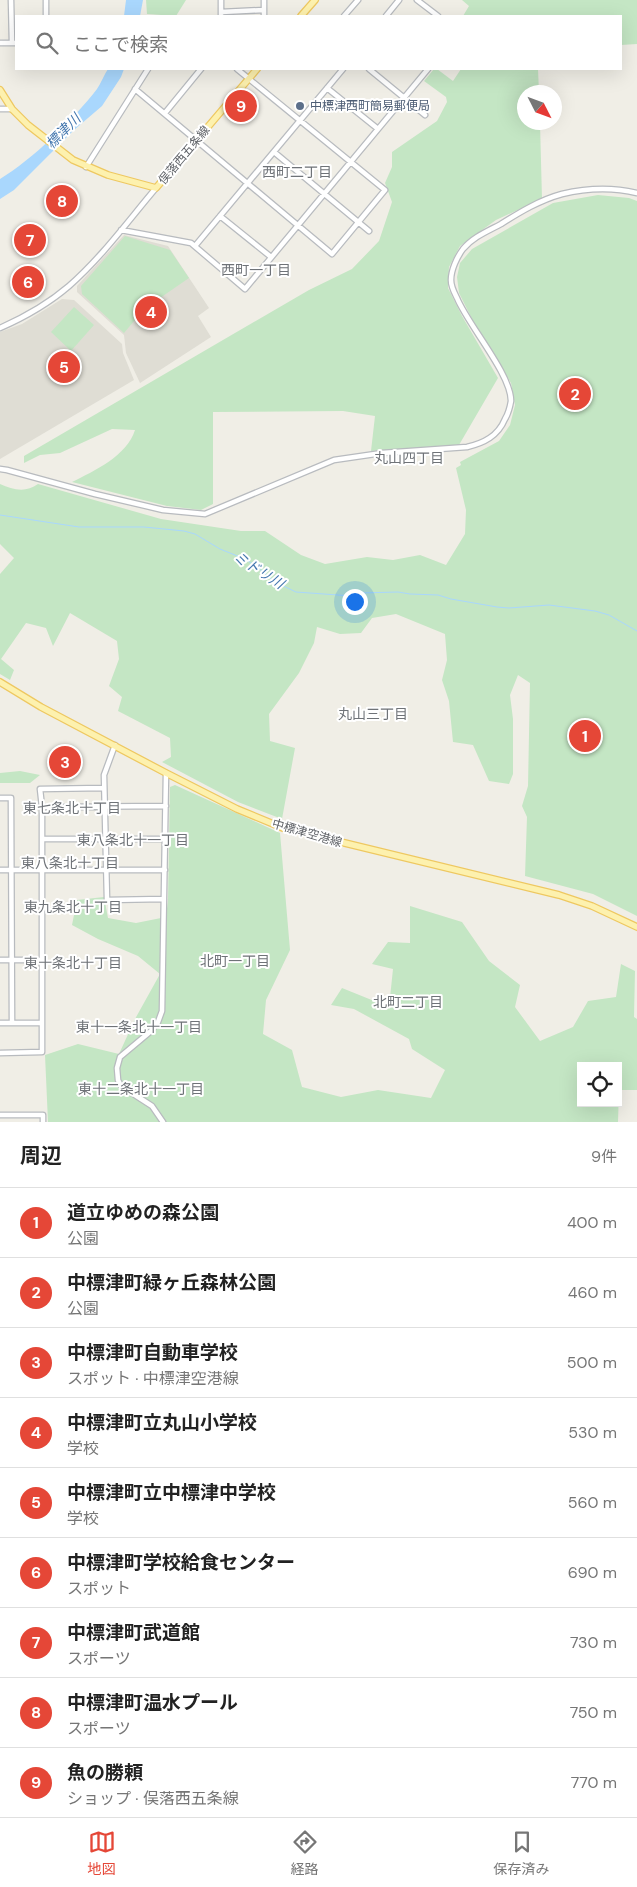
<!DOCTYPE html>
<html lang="ja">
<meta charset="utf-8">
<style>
:root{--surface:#fff;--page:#f6f6f6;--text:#222;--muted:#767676;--line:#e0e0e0;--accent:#e54737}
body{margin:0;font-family:"DM Sans","Noto Sans JP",sans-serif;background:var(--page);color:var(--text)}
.controls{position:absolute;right:15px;bottom:15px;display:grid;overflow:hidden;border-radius:0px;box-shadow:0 5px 20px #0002}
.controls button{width:45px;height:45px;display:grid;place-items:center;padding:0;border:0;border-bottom:1px solid var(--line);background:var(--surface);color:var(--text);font:25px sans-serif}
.compass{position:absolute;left:517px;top:85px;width:45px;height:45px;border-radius:50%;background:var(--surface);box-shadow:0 5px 20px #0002;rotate:132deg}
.you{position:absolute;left:354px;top:601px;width:18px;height:18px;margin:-12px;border:4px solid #fff;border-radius:50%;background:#1a73e8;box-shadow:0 0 0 8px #1a73e833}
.badge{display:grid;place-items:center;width:32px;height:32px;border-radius:50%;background:var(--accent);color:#fff;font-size:16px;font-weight:700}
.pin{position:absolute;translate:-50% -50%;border:2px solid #fff;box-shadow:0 1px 5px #0006}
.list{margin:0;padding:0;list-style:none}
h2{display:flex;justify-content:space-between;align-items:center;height:65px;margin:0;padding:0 20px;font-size:21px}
h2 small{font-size:16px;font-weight:400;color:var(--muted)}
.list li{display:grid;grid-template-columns:32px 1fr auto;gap:15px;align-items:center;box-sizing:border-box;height:70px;padding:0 20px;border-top:1px solid var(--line)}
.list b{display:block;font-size:19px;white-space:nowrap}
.list p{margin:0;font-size:16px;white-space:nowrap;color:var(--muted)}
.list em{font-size:16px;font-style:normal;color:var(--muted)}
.icon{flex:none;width:28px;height:28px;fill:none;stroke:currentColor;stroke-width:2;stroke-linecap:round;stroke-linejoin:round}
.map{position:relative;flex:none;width:637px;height:1122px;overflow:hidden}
.search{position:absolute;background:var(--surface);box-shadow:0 5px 20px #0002;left:15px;right:15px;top:15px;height:55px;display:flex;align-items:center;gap:12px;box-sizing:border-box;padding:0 18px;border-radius:0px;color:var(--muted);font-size:19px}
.sheet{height:695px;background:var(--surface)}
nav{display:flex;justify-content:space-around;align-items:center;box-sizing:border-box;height:70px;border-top:1px solid var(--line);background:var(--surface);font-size:14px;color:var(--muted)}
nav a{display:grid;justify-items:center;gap:2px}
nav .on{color:var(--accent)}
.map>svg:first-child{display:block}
.education{fill:#dfddd4}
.green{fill:#c4e6c4;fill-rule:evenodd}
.water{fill:#a9d7fd}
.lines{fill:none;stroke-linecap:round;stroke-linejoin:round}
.stream{stroke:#a9d7fd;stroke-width:1}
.minor-casing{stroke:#b8bbbf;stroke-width:7}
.major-casing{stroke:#eec861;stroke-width:8}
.minor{stroke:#fff;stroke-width:4.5}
.major{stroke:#fdf1ae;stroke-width:5.5}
.service-dot{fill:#5c6f8a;stroke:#fff;stroke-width:2}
.labels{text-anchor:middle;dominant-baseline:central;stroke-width:4;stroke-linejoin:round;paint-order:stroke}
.service-label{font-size:12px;fill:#4e5e75;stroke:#fff;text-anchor:start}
.street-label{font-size:12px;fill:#5e6166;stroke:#fff}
.water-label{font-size:14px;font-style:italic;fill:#4578af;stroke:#fff}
.neighbourhood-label{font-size:14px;fill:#6f7378;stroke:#fff}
</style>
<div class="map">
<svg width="637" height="1122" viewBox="0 0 637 1122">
<rect width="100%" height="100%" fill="#f0eee6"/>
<path class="education" d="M124 235 168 246 209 308 198 316 211 337 140 383 126 353 124 335 77 292V286Z
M62 299 74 300 122 344 123 353 134 380 0 459V332L22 324Z"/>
<path class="green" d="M146 0H186L176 16 147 14Z
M462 0H637V44L621 45V16H463L469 6Z
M434 69H437L453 81 461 69H538L539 92H524V122L540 123 542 199 496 220 460 246 449 267 448 288 462 316 498 378 459 445 371 451 375 416 343 411 213 412V504L201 510 167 506 72 482C94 471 127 456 135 430L112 429 60 453 40 455 24 463V456L309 290 352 269 379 241 392 202 385 183 392 167V152L437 121 447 102 446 97 424 81Z
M598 195 629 198 637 201V916L593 894 525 876 527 817 522 806 528 786 530 683 518 675 510 695 513 719V774L509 784 489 781 473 745 453 742 449 701 442 680 447 660 445 634 396 614 372 618 361 633 340 634 317 627 314 643 299 673 269 714 270 741 295 748 282 819 238 802 162 762 171 757 170 738 118 711 122 697 109 686 119 659 117 641 70 613 53 646 46 628 26 623 1 659 14 670 10 680 0 674V574L14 558 0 544V484C13 490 26 493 38 484L161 519 241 531H265L301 555 325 564 367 557 393 560 420 555 446 565 465 534 466 510 456 468 461 465 460 462 499 441 510 425 515 405 511 383 473 321 459 293 457 277 460 263 472 249 553 203Z
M125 236 170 250 189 278 144 309 124 333 82 294 81 286Z
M74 307 94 325 71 351 51 332Z
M20 771 40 775 30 783H0V773Z
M175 785 280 833 290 950 266 1000 263 1034 292 1050 302 1087 341 1097 378 1090 431 1098 445 1070 412 1049 409 1039 354 1009 331 1005 342 988 389 1007 393 969 372 964 388 942 410 943V906L462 922 489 961 520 985 515 1007 540 1041 573 1027 588 1001 616 997 621 964 635 971 634 1017 637 1019V1090H619L618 1122H48L45 1055 78 1044 119 1054 135 1019 160 974 138 956 98 939 72 925 77 900 104 897 108 918 136 923 166 917 168 900 170 787ZM581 1066H618V1103H581Z"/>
<path class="water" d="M126 0H143L140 16H124Z
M108 69H124L121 77 102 106 74 130 14 190 0 199V179C33 159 73 120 97 89 101 83 104 75 108 69Z"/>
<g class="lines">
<path class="stream" d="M0 515 79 527H144L184 531 195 534 220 549 245 559 257 567 275 582 296 592 352 596 360 593 398 592 410 594 438 595 451 599 497 607 509 608 549 605 595 611 609 615 637 631"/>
<defs>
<path id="minor" d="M11 0 12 43
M46 0V16
M221 0V16
M264 0V16
M417 0 438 16
M221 12 264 10
M344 16 358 0
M386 16 399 0
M0 43H16
M369 69 425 115
M327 88 378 129
M135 89 332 254 385 190 237 69
M0 109H12
M165 113 201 69
M274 152 369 231
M86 167 148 69
M220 216 271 257
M121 230 191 243 245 289 428 69
M195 246 343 69
M0 328C25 317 48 304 69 286 102 257 128 221 156 188
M0 469 7 470 95 494 163 510 205 514 334 460 382 453 467 447C484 443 498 436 505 419 508 414 510 407 511 401 511 374 468 325 457 298 454 292 451 287 451 280 451 270 457 257 463 249 473 237 488 231 501 224 520 212 540 200 562 194 587 188 612 187 637 193
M115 745 104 775 107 900 164 899
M0 798H11L12 1023
M42 807 40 789 104 788
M42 839H166
M0 870H165
M0 960H42
M0 1023H42
M0 1053 42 1052V807L166 806
M0 1115H43V1122
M163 1122 152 1106 121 1086 118 1080 117 1068 120 1057 151 1031 158 1022 162 1011 166 773"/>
<path id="major" d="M301 16 315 0
M0 90 12 109 28 125 73 160 108 175 156 188 257 69
M0 682 41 707 166 773 237 809 283 828 559 895 592 906 637 927"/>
</defs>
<use href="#minor" class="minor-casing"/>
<use href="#major" class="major-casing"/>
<use href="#minor" class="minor"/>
<use href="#major" class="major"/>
</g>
<circle class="service-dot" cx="300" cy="106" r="5"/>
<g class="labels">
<g class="service-label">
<text x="310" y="106">中標津西町簡易郵便局</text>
</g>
<g class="street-label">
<text transform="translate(184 155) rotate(-50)">俣落西五条線</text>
<text transform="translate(307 833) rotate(16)">中標津空港線</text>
</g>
<g class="water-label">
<text transform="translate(63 131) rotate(-45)">標津川</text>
<text transform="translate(259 570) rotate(32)">ミドリ川</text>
</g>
<g class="neighbourhood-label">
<text x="297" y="172">西町二丁目</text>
<text x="256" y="270">西町一丁目</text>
<text x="409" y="458">丸山四丁目</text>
<text x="373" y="714">丸山三丁目</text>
<text x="72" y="808">東七条北十丁目</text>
<text x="133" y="840">東八条北十一丁目</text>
<text x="70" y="863">東八条北十丁目</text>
<text x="73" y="907">東九条北十丁目</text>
<text x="235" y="961">北町一丁目</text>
<text x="73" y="963">東十条北十丁目</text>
<text x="408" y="1002">北町二丁目</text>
<text x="139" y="1027">東十一条北十一丁目</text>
<text x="141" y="1089">東十二条北十一丁目</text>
</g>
</g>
</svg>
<div class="controls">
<button><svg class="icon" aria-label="locate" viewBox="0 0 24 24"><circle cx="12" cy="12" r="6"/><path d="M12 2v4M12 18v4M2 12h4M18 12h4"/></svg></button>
</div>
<svg class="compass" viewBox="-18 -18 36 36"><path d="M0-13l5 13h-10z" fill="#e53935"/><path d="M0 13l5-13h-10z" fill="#767676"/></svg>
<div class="you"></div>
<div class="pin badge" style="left:585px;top:736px">1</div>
<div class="pin badge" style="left:575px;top:394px">2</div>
<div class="pin badge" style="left:65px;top:762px">3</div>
<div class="pin badge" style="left:151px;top:312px">4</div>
<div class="pin badge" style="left:64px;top:367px">5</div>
<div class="pin badge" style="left:28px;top:282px">6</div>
<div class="pin badge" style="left:30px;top:240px">7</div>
<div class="pin badge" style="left:62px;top:201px">8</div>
<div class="pin badge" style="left:241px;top:106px">9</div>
<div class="search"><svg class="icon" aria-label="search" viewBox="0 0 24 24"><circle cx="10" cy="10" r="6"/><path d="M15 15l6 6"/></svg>ここで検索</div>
</div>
<section class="sheet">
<h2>周辺<small>9件</small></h2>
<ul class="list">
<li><span class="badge">1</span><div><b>道立ゆめの森公園</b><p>公園</p></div><em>400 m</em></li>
<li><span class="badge">2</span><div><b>中標津町緑ヶ丘森林公園</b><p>公園</p></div><em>460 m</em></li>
<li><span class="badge">3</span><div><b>中標津町自動車学校</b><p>スポット · 中標津空港線</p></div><em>500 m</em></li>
<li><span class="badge">4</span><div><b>中標津町立丸山小学校</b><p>学校</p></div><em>530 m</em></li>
<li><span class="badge">5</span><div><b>中標津町立中標津中学校</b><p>学校</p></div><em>560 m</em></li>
<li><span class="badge">6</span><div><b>中標津町学校給食センター</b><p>スポット</p></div><em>690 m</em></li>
<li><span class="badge">7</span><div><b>中標津町武道館</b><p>スポーツ</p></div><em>730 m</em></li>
<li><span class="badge">8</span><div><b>中標津町温水プール</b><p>スポーツ</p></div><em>750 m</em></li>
<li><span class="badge">9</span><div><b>魚の勝頼</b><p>ショップ · 俣落西五条線</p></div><em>770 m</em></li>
</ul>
</section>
<nav>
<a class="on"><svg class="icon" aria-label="map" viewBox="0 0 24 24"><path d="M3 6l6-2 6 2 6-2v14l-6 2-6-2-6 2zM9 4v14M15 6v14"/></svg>地図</a>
<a><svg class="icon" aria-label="directions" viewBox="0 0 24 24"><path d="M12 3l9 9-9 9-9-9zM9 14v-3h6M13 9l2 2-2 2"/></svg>経路</a>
<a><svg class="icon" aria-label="saved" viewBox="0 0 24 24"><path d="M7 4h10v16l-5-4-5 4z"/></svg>保存済み</a>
</nav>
